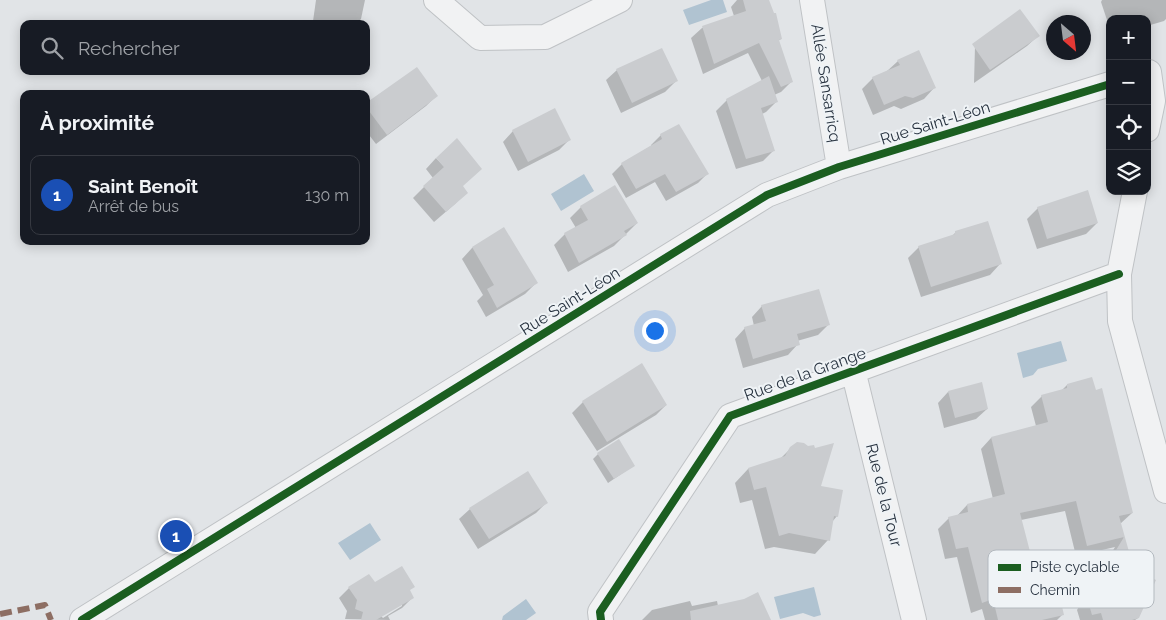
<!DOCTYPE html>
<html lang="fr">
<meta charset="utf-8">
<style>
:root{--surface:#171b24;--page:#242831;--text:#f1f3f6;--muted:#9ea1a6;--line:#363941;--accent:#ea580c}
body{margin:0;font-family:Raleway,sans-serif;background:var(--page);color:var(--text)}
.controls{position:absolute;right:15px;top:15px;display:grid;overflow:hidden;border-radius:10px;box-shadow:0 2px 12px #0003}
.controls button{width:45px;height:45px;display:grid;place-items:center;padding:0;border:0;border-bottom:1px solid var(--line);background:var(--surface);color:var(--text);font:25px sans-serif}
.compass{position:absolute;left:1046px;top:15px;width:45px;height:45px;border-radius:50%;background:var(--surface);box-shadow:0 2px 12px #0003;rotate:152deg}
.you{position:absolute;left:654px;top:330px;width:18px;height:18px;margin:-12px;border:4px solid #fff;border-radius:50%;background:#1a73e8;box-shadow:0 0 0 8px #1a73e833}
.badge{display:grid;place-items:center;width:32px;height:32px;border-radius:50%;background:var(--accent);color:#fff;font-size:16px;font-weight:700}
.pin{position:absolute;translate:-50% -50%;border:2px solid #fff;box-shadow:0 1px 5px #0006}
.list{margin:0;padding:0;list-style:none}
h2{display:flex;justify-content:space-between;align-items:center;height:65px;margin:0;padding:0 20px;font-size:21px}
h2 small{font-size:16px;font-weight:400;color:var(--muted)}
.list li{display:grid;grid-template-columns:32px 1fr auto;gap:15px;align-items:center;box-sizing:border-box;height:80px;margin:0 10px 10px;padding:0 10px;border:1px solid var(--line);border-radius:10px}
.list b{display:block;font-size:19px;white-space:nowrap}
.list p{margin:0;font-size:16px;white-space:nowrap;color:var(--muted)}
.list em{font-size:16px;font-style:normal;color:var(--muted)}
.icon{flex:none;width:28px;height:28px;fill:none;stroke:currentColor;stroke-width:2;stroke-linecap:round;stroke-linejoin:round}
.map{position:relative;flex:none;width:1166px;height:620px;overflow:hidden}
.search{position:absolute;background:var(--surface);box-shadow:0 2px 12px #0003;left:20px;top:20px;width:350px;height:55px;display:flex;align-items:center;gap:12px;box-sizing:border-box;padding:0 18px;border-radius:10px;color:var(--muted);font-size:19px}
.panel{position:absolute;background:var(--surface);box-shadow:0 2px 12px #0003;left:20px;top:90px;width:350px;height:155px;border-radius:10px}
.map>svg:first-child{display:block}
.water{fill:#b0c3d1}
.shadow{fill:#0003;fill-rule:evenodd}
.building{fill:#cacccf}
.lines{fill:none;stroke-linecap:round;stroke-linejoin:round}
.minor-casing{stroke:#bfc2c5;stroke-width:26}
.minor{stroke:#f1f2f3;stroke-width:24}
.quiet{stroke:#8d6e63;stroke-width:6;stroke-dasharray:12 6;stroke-linecap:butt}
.cycleway-casing{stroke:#eff3f6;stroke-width:11}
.cycleway{stroke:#1b5e20;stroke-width:8}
.labels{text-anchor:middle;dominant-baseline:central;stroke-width:4;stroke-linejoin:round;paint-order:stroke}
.street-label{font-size:16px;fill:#283340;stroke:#eff3f6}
.key{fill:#eff3f6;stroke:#b3b9bf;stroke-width:1}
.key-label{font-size:14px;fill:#283340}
</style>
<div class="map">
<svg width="1166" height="620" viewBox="0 0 1166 620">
<rect width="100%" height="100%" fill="#e1e4e7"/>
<path class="water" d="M711 0H723L727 12 689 25 683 10Z
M584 174 594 191 561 211 551 194Z
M1061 341 1067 361 1038 369 1033 375 1023 378 1017 353Z
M370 523 381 540 350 560 338 543Z
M814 587 821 615 814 617 803 613 780 619 774 597Z
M526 599 536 613 526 620H502L503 616Z"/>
<path class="shadow" d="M316 0H365L361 19 356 24H323L313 21Z
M737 0H768L781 39 778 41 792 81 781 92 774 95 776 102 766 112 762 114 774 150 763 161 736 169 716 111 727 100 762 81 748 53 703 74 691 38 702 28 734 16 731 7Z
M1102 0H1166V19L1164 21 1147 26V19H1110V29L1101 2Z
M1038 36 1027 46 974 83 975 46Z
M898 61 934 88 924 99 901 109 894 106 873 115 862 89 873 78 886 72Z
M617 70 676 81 665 92 621 113 606 80Z
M436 96 426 106 376 144 366 131V104Z
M513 131 569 140 559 150 518 171 503 142Z
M661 135 707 174 698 183 666 201 655 182 626 198 612 174 622 164 651 146V145Z
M436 158 462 186 456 203 434 222 413 198 433 178 426 169Z
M581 207 637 223 614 246 568 272 554 245 565 234 576 228 570 218Z
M1038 208 1097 223 1086 234 1037 249 1027 219Z
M503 229 536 283 525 294 486 317 477 301 483 295 462 259 472 248Z
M955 233 1000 264 990 275 921 297 908 258 919 247 951 237Z
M762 306 828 325 818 335 797 341 798 344 788 355 743 368 735 339 745 328 754 326 752 317Z
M641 365 666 405 656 415 597 451 572 413 583 402Z
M1067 385 1132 513 1120 524 1132 567 1138 618 1135 620H1080L1077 610 1115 547 1076 556 1065 511 1021 520 1033 569 1063 614 1057 620H985L982 609 971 613 957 557 945 559 938 529 949 518 956 517 967 505 993 499 981 449 991 438 1036 426 1031 407 1042 396 1061 391Z
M948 392 987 409 976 419 944 428 938 403Z
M791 448 820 487 837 516 832 522 828 540 815 554 774 547 765 549 752 500 740 503 735 483 748 469 780 459Z
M598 454 633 466 608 483 593 459Z
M546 503 536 513 478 549 459 519 470 509Z
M375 583 409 591 412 598 402 608 388 616 390 620 345 619 347 611 339 598 349 588ZM402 603V606L383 618 381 616Z
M690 601 692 606 717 601 718 606 766 620H642L652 610Z"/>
<path class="building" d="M743 0H769L774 13H776L782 39 779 40 793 82 781 87 759 43 714 64 702 26 746 11Z
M1020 9 1040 36 990 70 972 44Z
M662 48 678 81 632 103 616 69Z
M919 50 936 88 913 98 905 96 884 105 872 77 900 65 897 60Z
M417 67 438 96 387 135 366 107V103Z
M769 76 778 102 761 108 775 151 746 159 726 99Z
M555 108 571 140 528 162 512 130Z
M679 124 709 174 676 192 665 174 636 189 621 163 662 139 660 134Z
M457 138 482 169 463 186 468 193 446 212 423 186 444 167 436 158Z
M615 185 638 223 624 231 627 235 579 263 564 233 588 220 580 206Z
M1088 190 1098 223 1047 239 1037 207Z
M988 221 1002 264 931 287 918 246 955 234V231Z
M504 227 538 283 497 308 487 289 494 285 472 247Z
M819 289 830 325 797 334 800 345 753 359 744 327 766 321 761 305Z
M642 363 667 405 607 442 582 401Z
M1092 377 1096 390 1102 388 1133 513 1119 516 1133 566 1147 572 1148 576 1156 580 1139 618 1132 620H1103L1101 613 1092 615 1087 598 1124 537 1087 546 1076 501 1020 513 1034 567 1052 563 1064 615 1042 620H998L993 599 982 603 968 547 956 549 948 517 968 512 967 504 1005 494 991 437 1048 422 1041 395 1067 388V384Z
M982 382 988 409 955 418 948 391Z
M619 439 635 466 614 479 597 453Z
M797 442 804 443 808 446 814 445 815 448 834 443 821 486 843 490 838 517 834 516 830 541 789 533 779 536 766 487 754 490 748 468 785 456 790 447Z
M528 471 548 503 489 539 469 508Z
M402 566 415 587 410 590 414 598 376 620H361L363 612 355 609 357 600 348 587 369 574 375 582Z
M758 592 771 620H691L690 611 744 599Z"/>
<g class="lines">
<defs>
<path id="minor" d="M436 0 480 38 545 37 620 0
M812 0 839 167
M1147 130 1153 101 1149 72
M1135 191 1119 274 1120 321 1166 491
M853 370 914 620
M82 620 767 195 839 167 1110 84
M601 620 600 612 730 416 1119 274"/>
</defs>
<use href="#minor" class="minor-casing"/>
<use href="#minor" class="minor"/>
<path class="quiet" d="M0 614 45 605 51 620"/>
<defs>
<path id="cycleway" d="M82 620 767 195 839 167 1110 84
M601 620 600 612 730 416 1119 274"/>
</defs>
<use href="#cycleway" class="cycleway-casing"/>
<use href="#cycleway" class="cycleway"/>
</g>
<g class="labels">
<g class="street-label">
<text transform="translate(826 83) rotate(81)">Allée Sansarricq</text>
<text transform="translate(935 123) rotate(-17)">Rue Saint-Léon</text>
<text transform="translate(570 301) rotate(-32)">Rue Saint-Léon</text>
<text transform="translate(805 374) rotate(-20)">Rue de la Grange</text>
<text transform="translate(884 495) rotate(76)">Rue de la Tour</text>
</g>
</g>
<rect x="988" y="550" width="166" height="58" rx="8" class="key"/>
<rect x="998" y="564" width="23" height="7" fill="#1b5e20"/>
<rect x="998" y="587" width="23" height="6" fill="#8d6e63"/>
<g class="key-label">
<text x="1030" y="572">Piste cyclable</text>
<text x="1030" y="595">Chemin</text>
</g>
</svg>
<div class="controls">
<button>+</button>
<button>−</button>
<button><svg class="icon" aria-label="locate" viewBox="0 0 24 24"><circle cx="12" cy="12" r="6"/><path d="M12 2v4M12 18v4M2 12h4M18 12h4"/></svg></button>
<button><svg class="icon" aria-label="layers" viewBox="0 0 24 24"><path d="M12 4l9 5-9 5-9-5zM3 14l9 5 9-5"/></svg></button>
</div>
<svg class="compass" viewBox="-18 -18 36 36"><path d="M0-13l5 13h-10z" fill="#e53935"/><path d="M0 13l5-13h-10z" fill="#9ea1a6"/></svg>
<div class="you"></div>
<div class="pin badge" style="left:176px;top:536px;background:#1a4fb4">1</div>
<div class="search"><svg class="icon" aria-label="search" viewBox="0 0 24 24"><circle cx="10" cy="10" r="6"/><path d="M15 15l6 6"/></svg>Rechercher</div>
<section class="panel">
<h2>À proximité<small></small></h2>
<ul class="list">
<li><span class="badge" style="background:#1a4fb4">1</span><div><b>Saint Benoît</b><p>Arrêt de bus</p></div><em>130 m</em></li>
</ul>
</section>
</div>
